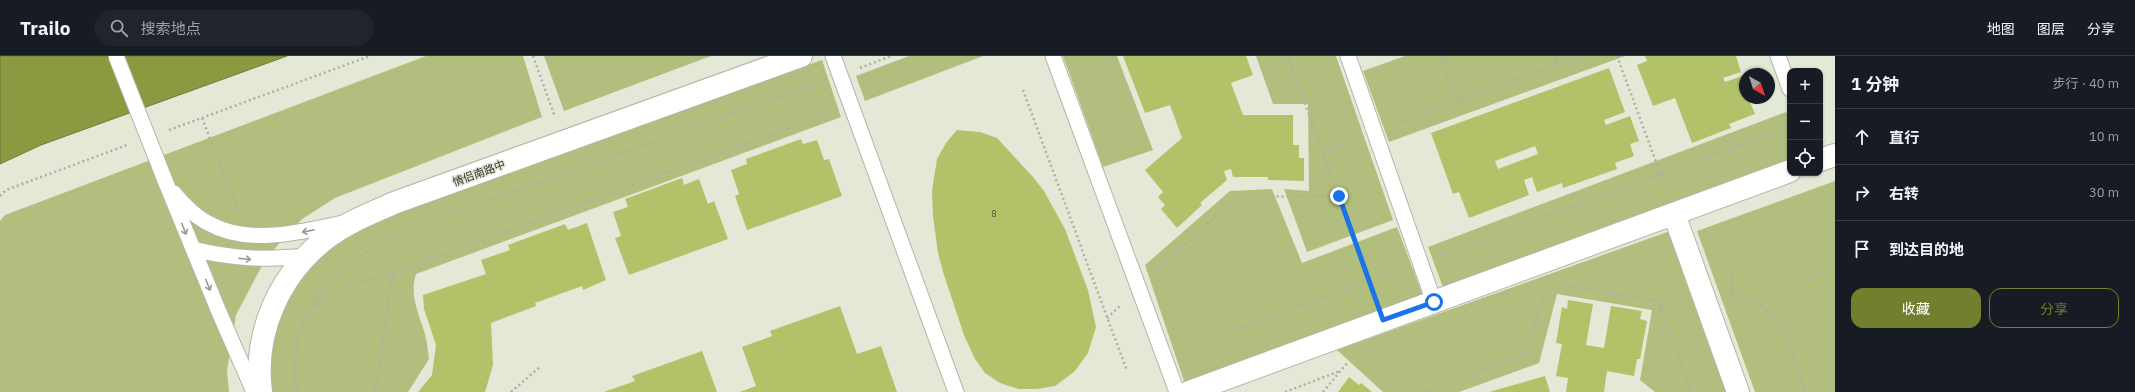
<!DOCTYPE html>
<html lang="zh">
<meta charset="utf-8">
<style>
:root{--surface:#171b24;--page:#20242c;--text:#f1f3f6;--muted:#9ea1a6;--line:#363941;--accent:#727f2c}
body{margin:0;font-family:"IBM Plex Sans","Noto Sans SC",sans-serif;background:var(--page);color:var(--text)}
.controls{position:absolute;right:12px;top:12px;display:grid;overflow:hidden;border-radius:8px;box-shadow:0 1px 3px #0004}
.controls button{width:36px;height:36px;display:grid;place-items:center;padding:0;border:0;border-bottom:1px solid var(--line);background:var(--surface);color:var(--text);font:20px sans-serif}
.compass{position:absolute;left:1739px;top:12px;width:36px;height:36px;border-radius:50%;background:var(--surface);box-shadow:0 1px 3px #0004;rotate:141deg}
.stop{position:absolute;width:12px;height:12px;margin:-9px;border:3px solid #1a73e8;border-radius:50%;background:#fff}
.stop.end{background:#1a73e8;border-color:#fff;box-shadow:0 1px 4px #0008}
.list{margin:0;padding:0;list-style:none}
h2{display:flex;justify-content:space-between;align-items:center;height:52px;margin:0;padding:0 16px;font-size:17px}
h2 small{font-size:13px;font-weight:400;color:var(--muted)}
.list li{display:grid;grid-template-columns:26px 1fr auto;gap:12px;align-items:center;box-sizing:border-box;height:56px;padding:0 16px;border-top:1px solid var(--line)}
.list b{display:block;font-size:15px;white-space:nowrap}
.list em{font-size:13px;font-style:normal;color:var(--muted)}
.actions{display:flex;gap:8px;padding:12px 16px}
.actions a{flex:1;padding:9px 0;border:1px solid var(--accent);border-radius:12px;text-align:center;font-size:14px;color:var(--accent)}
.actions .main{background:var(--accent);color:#fff}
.icon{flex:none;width:22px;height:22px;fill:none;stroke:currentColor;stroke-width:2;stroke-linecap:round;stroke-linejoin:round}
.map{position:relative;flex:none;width:1835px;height:336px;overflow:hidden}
header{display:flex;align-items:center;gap:24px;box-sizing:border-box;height:56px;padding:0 20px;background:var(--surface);border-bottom:1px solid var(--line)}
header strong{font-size:19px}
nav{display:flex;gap:22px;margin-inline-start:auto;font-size:14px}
.search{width:280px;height:36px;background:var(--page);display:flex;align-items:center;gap:10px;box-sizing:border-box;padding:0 14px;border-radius:22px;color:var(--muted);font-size:15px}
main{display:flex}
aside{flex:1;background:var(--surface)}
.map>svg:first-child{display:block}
.green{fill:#b2be7e}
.water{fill:#8b9940;stroke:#717b3b}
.building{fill:#b2c269;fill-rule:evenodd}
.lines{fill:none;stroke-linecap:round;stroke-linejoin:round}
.service-casing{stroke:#b3b6a6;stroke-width:17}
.minor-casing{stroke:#b3b6a6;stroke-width:24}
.tertiary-casing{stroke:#b3b6a6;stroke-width:24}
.path{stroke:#acb0a2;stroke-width:2.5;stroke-dasharray:2 3;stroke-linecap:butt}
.service{stroke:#fff;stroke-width:15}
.minor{stroke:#fff;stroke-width:22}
.tertiary{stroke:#fff;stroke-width:22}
.service-bridge-casing{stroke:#b3b6a6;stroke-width:17;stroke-linecap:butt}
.service-bridge{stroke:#fff;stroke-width:15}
.oneway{stroke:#999a96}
.route{stroke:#1a73e8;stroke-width:5}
.labels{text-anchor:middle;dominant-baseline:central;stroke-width:3;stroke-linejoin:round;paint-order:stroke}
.number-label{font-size:9px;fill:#53583d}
.street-label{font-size:11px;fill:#33352e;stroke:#e4e8d7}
</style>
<header>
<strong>Trailo</strong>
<div class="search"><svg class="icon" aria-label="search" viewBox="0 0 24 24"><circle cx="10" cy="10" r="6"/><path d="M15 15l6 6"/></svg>搜索地点</div>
<nav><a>地图</a><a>图层</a><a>分享</a></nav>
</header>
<main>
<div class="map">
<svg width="1835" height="336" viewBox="0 0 1835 336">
<rect width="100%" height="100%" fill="#e4e8d7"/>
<path class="green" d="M426 0H523L542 61 335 142 302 163 266 202 236 259 227 315 229 336H0V165L5 159Z
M544 0H711L564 55Z
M909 0H983L865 45 856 20Z
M1063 0H1117L1153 94 1103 111Z
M1256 0H1336L1393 164 1307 196 1284 133 1309 135 1308 48H1273Z
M1405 0H1625L1389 86 1363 15Z
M822 4 841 61 416 218C409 240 419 257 425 278 427 286 428 295 429 303L408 336H273C270 317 269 297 274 278 281 249 305 209 330 191 349 178 371 168 392 157Z
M1786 56 1790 68V104L1444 234 1428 191Z
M1835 125V336H1755L1697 175Z
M1272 133 1302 207 1397 171 1423 240 1185 328 1145 209 1230 135Z
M1670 175 1728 336H1655L1640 324 1652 254 1557 238 1539 307 1459 336H1383L1337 294Z"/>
<path class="water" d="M0 0H287L41 89 0 108Z"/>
<path class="building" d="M1123 0H1246L1253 19 1231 27 1243 59H1293V89H1299V102H1304V125L1268 124V121H1233L1231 113 1224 115 1227 124 1200 147 1202 149 1177 172 1161 153 1165 149 1158 141 1163 136 1145 114 1182 82 1170 49 1145 57Z
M1645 0H1736L1741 16 1723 22 1725 26 1745 19V42H1759L1750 46 1755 58 1729 68 1731 72 1692 87 1675 42 1653 50 1637 9 1647 5Z
M1609 12 1625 56 1604 64 1606 69 1630 60 1639 85 1630 88 1634 100 1615 107 1617 113 1563 132 1562 127 1537 136 1532 121 1527 123 1524 124 1529 139 1469 162 1459 136 1453 138 1431 77ZM1535 90 1538 98 1498 113 1495 105Z
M957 74 980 76 997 82 1033 121 1044 135 1065 173 1088 234 1096 271 1088 297 1074 316 1055 330 1037 333H1019L1000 327 985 317 975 303 964 279 944 219 938 197 933 160 932 135 937 103 946 87Z
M801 83 803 88 817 84 824 104 829 103 842 140 747 174 735 140 739 138 731 114 747 108 746 103Z
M682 122 684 129 699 123 708 148 714 145 728 183 629 219 615 182 621 180 613 156 628 151 625 143Z
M587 167 606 224 583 234 582 230 535 247 536 250 491 267 493 309 485 336H418L432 319 436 289 424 253 423 239 486 218 481 204 510 194 508 189 565 168 568 174Z
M1568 244 1593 248 1586 289 1604 292 1611 250 1642 255 1640 263 1647 265 1640 303H1637L1634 320 1607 315 1604 336H1566L1568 322 1556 320 1562 288 1556 287 1562 251 1567 253Z
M840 250 857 298 881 290 897 336H740L756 330 742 291 772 280 770 275Z
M702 295 717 336H604L635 325 632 320Z
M1545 320 1550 336H1489Z
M1349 321 1359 329 1361 327 1372 336H1338Z"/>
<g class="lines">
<defs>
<path id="service" d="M833 0 956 336
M1053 0 1177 336
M1348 0 1434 246
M1778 0 1790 33
M166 127 219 256 254 336
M174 137C184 149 194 160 208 167 248 190 301 176 343 167
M193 193C233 203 265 204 306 200"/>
<path id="minor" d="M1820 104 1835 99
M1674 158 1738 336
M1189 336 1790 115"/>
<path id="tertiary" d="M261 336C253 276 280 217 328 181 348 166 372 157 394 147L801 0"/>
</defs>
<use href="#service" class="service-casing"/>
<use href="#minor" class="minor-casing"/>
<use href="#tertiary" class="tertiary-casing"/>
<path class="path" d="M533 0 555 61
M1288 0 1375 241
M1445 0 1441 1 1457 46
M1555 0 1558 8
M1617 0 1666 133
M860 12 891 0
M1023 34 1127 315
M202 62 238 154
M1396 68 1579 0
M169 74 370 0
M1323 97 1354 85
M0 140 6 134 127 89
M1441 198 1790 71
M1156 216 1237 141 1339 140
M1559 228 1658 245 1691 336
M1732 238V210
M1730 239C1788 254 1789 285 1805 336
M316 249C340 229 363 225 393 217
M1761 249 1771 236 1835 213
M1661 252 1678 245
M1107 262 1121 249
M1184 293 1399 213
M1365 299 1406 336
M297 336C282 257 341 204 406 174L820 26
M375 336 393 217 830 57
M511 336 541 310
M1285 336 1340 315
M1323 336 1348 306
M1425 336 1527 297 1545 233"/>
<use href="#service" class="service"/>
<use href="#minor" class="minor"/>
<use href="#tertiary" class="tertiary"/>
<defs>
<path id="service-bridge" d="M116 0 166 127"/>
</defs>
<use href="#service-bridge" class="service-bridge-casing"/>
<use href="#service-bridge" class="service-bridge"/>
</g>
<defs><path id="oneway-shaft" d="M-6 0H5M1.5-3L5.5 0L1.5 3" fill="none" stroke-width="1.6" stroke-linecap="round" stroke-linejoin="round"/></defs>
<g class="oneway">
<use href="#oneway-shaft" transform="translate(184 173) rotate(68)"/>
<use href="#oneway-shaft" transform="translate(308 175) rotate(169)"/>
<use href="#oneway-shaft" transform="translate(245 203) rotate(6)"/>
<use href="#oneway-shaft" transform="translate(208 229) rotate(68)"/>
</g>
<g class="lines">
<path class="route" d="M1339 140 1383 264 1434 246"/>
</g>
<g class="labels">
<g class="number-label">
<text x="994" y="157">8</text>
</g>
<g class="street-label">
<text transform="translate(479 117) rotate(-20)">情侣南路中</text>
</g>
</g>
</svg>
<div class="controls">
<button>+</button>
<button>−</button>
<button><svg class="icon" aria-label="locate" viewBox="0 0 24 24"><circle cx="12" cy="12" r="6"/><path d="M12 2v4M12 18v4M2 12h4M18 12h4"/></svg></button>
</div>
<svg class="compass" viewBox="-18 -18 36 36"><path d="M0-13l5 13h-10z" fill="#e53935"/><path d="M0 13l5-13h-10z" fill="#9ea1a6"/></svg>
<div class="stop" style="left:1434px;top:246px"></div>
<div class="stop end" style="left:1339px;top:140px"></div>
</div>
<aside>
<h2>1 分钟<small>步行 · 40 m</small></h2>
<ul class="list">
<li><svg class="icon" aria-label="ahead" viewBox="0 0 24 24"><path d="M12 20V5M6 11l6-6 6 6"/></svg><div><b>直行</b></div><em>10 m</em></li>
<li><svg class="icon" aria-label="right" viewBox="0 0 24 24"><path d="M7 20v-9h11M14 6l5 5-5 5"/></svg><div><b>右转</b></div><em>30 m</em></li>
<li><svg class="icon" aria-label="arrive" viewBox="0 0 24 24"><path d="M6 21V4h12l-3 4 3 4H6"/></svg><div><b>到达目的地</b></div></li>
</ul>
<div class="actions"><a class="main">收藏</a><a>分享</a></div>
</aside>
</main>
